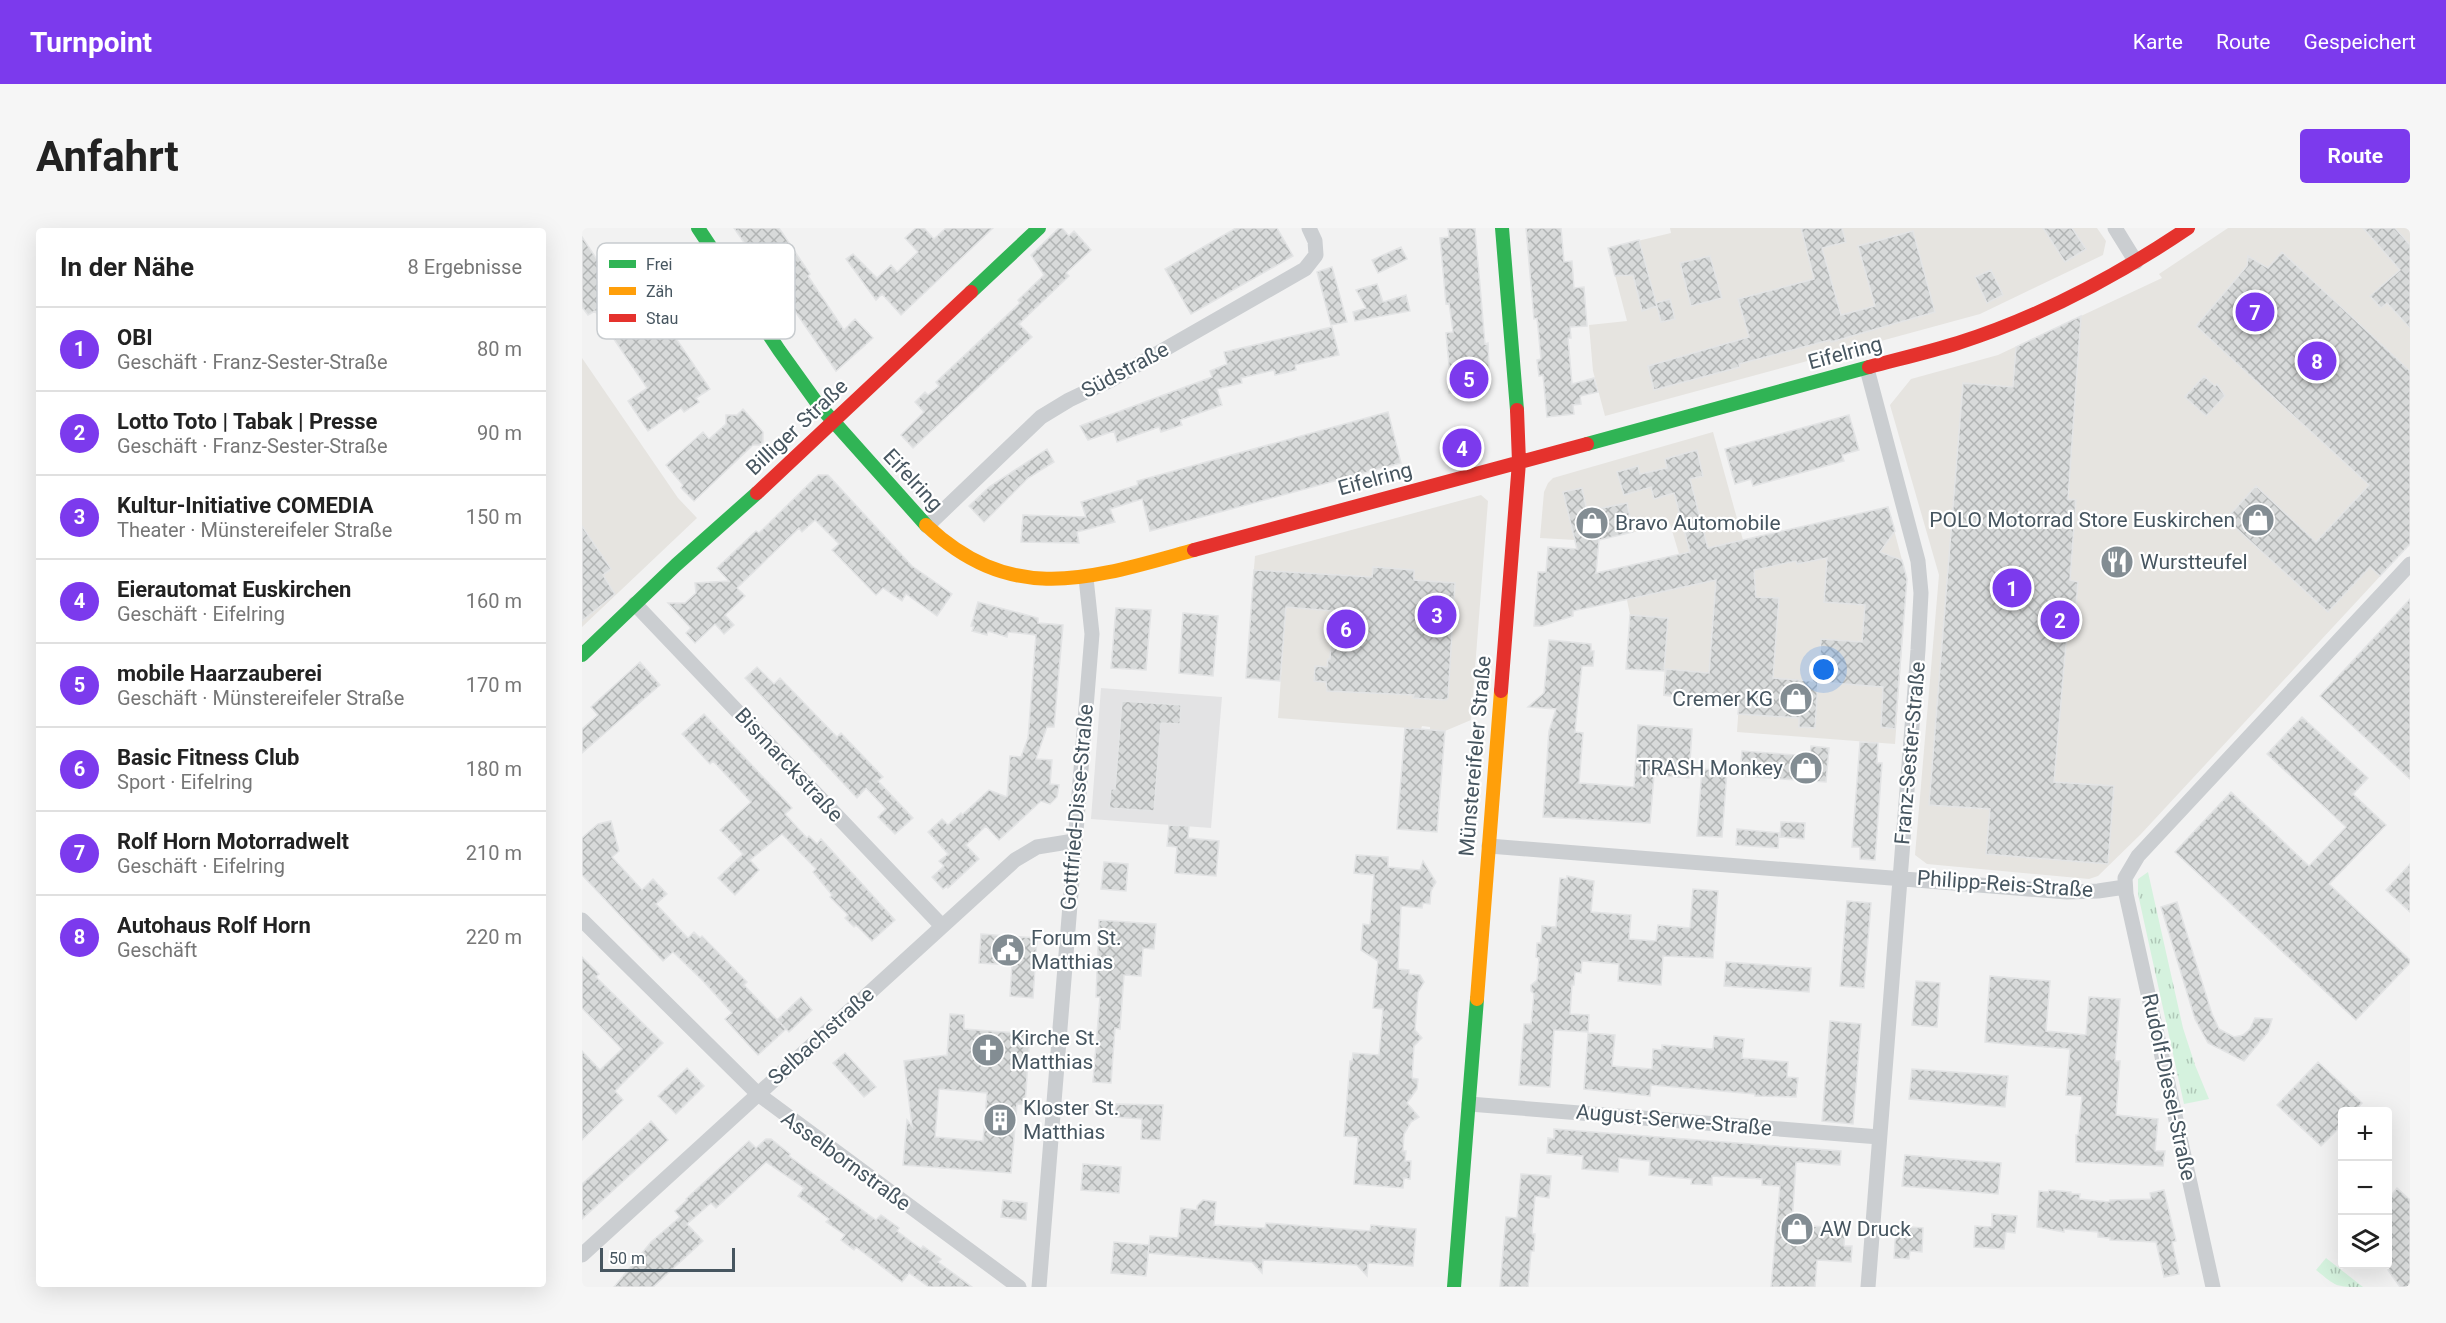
<!DOCTYPE html>
<html lang="de">
<meta charset="utf-8">
<style>
:root{--surface:#fff;--page:#f6f6f6;--text:#222;--muted:#767676;--line:#e0e0e0;--accent:#7c3aed}
body{margin:0;font-family:Roboto,sans-serif;background:var(--page);color:var(--text)}
.controls{position:absolute;right:18px;bottom:18px;display:grid;overflow:hidden;border-radius:6px;box-shadow:0 6px 24px #0002}
.controls button{width:54px;height:54px;display:grid;place-items:center;padding:0;border:0;border-bottom:2px solid var(--line);background:var(--surface);color:var(--text);font:30px sans-serif}
.scale{position:absolute;left:18px;bottom:15px;width:135px;box-sizing:border-box;padding-left:6px;border:3px solid #475660;border-top:0;font-size:16px;line-height:21px;white-space:nowrap;color:#475660;-webkit-text-stroke:4px #fff;paint-order:stroke}
.you{position:absolute;left:1242px;top:442px;width:21px;height:21px;margin:-15px;border:4px solid #fff;border-radius:50%;background:#1a73e8;box-shadow:0 0 0 9px #1a73e833}
.badge{display:grid;place-items:center;width:39px;height:39px;border-radius:50%;background:var(--accent);color:#fff;font-size:20px;font-weight:700}
.pin{position:absolute;translate:-50% -50%;border:3px solid #fff;box-shadow:0 2px 6px #0006}
.list{margin:0;padding:0;list-style:none}
h2{display:flex;justify-content:space-between;align-items:center;height:78px;margin:0;padding:0 24px;font-size:26px}
h2 small{font-size:20px;font-weight:400;color:var(--muted)}
.list li{display:grid;grid-template-columns:39px 1fr auto;gap:18px;align-items:center;box-sizing:border-box;height:84px;padding:0 24px;border-top:2px solid var(--line)}
.list b{display:block;font-size:22px;white-space:nowrap}
.list p{margin:0;font-size:20px;white-space:nowrap;color:var(--muted)}
.list em{font-size:20px;font-style:normal;color:var(--muted)}
.icon{flex:none;width:33px;height:33px;fill:none;stroke:currentColor;stroke-width:2;stroke-linecap:round;stroke-linejoin:round}
.map{position:relative;flex:none;width:1828px;height:1059px;overflow:hidden;border-radius:6px}
header{display:flex;align-items:center;gap:36px;box-sizing:border-box;height:84px;padding:0 30px;background:var(--accent);color:#fff}
header strong{font-size:28px}
nav{display:flex;gap:33px;margin-inline-start:auto;font-size:21px}
.intro{display:flex;align-items:center;justify-content:space-between;box-sizing:border-box;height:144px;padding:0 36px}
h1{margin:0;font-size:42px}
.button{padding:15px 27px;border-radius:6px;background:var(--accent);color:#fff;font-size:21px;font-weight:700}
main{display:flex;gap:36px;padding:0 36px}
aside{flex:1;background:var(--surface);border-radius:6px;box-shadow:0 6px 24px #0002}
.map>svg:first-child{display:block}
.commercial{fill:#e6e4e0}
.education{fill:#e3e3e4}
.grass{fill:url(#grass-tufts)}
.building{fill:url(#building-cross-hatch);stroke:#e3e4e5;stroke-width:1.5;fill-rule:evenodd}
.lines{fill:none;stroke-linecap:round;stroke-linejoin:round}
.street{stroke:#cbced1;stroke-width:15}
.fast{stroke:#30b455;stroke-width:14}
.slow{stroke:#ff9f0a;stroke-width:14}
.jam{stroke:#e5322d;stroke-width:14}
.labels{text-anchor:middle;dominant-baseline:central;stroke-width:4.5;stroke-linejoin:round;paint-order:stroke}
.street-label{font-size:21px;fill:#475660;stroke:#fff}
.poi-label{font-size:21px;fill:#475660;stroke:#fff;text-anchor:start}
.key{fill:#fff;stroke:#c8cccf;stroke-width:1.5}
.key-label{font-size:16px;fill:#475660}
</style>
<header>
<strong>Turnpoint</strong>
<nav><a>Karte</a><a>Route</a><a>Gespeichert</a></nav>
</header>
<div class="intro"><h1>Anfahrt</h1><a class="button">Route</a></div>
<main>
<aside>
<h2>In der Nähe<small>8 Ergebnisse</small></h2>
<ul class="list">
<li><span class="badge">1</span><div><b>OBI</b><p>Geschäft · Franz-Sester-Straße</p></div><em>80 m</em></li>
<li><span class="badge">2</span><div><b>Lotto Toto | Tabak | Presse</b><p>Geschäft · Franz-Sester-Straße</p></div><em>90 m</em></li>
<li><span class="badge">3</span><div><b>Kultur-Initiative COMEDIA</b><p>Theater · Münstereifeler Straße</p></div><em>150 m</em></li>
<li><span class="badge">4</span><div><b>Eierautomat Euskirchen</b><p>Geschäft · Eifelring</p></div><em>160 m</em></li>
<li><span class="badge">5</span><div><b>mobile Haarzauberei</b><p>Geschäft · Münstereifeler Straße</p></div><em>170 m</em></li>
<li><span class="badge">6</span><div><b>Basic Fitness Club</b><p>Sport · Eifelring</p></div><em>180 m</em></li>
<li><span class="badge">7</span><div><b>Rolf Horn Motorradwelt</b><p>Geschäft · Eifelring</p></div><em>210 m</em></li>
<li><span class="badge">8</span><div><b>Autohaus Rolf Horn</b><p>Geschäft</p></div><em>220 m</em></li>
</ul>
</aside>
<div class="map">
<svg width="1828" height="1059" viewBox="0 0 1828 1059">
<defs>
<pattern id="grass-tufts" width="24" height="20" patternUnits="userSpaceOnUse" patternTransform="scale(1.5)"><rect width="24" height="20" fill="#d5f2de"/><path d="M3 7l-1-3M5 7V3M7 7l1-3M15 17l-1-3M17 17v-4M19 17l1-3" fill="none" stroke="#afc7b7"/></pattern>
<pattern id="building-cross-hatch" width="8" height="8" patternUnits="userSpaceOnUse" patternTransform="scale(1.5)"><rect width="8" height="8" fill="#d8dada"/><path d="M0 0l8 8M0 8l8-8" fill="none" stroke="#b1b4b4"/></pattern>
</defs>
<rect width="100%" height="100%" fill="#f2f2f2"/>
<path class="commercial" d="M1088 0H1515L1524 13 1521 27 1398 86 1023 188 1011 143 1007 97 1045 93 1026 20 1089 5Z
M1646 0H1828V316L1559 606 1516 648 1507 651 1345 636 1333 627 1357 347 1308 177 1329 151 1416 127 1580 50 1577 46Z
M0 130 96 270 115 290 0 399Z
M1131 204 1161 312 1306 279 1325 351 1313 516 1155 504 1157 474 1081 468 1086 390 1048 387 1045 372 1026 375 1018 344 1097 326 1088 296 1011 313 958 310 962 264 966 255 971 250Z
M899 267 906 273 889 492 863 503 848 502V499L840 498 839 501 696 490 704 379 669 377 673 328Z"/>
<path class="education" d="M519 460 640 469 629 600 509 591Z"/>
<path class="grass" d="M1566 644 1601 800 1613 837 1627 871 1602 876 1556 666V651Z
M1744 1030 1781 1059C1753 1059 1755 1059 1734 1042Z"/>
<path class="building" d="M152 0H197L228 46 226 48 262 102 273 91 291 110 254 143 189 48 184 46 185 41 173 23 170 26Z
M334 0H342L352 11 364 0H411L319 87 300 66 294 72 264 31 271 26 295 50 309 37 315 44 336 24 323 10Z
M477 0H480L487 8 492 3 509 22 484 45 487 48 437 96 450 109 331 220 319 207 342 184 333 174 343 164 346 167 357 158 354 154 438 75 436 72 462 47 449 27Z
M654 0H695L711 28 609 86 583 41Z
M866 0H893L903 116 906 115 908 161 867 165 866 148H868L864 105 871 104 867 75 864 76 858 10 867 9Z
M944 0H979L982 34 990 33 992 60 1002 59 1005 98 988 99 989 110H986L990 156 1012 150 1016 164 998 168 999 176 991 177 992 186 965 189 961 147 957 148 955 132 959 131 955 90 952 91Z
M1219 0H1260L1264 14 1240 20 1259 87 1293 78 1276 18 1331 3 1353 84 1249 114 1248 112 1157 136 1158 139 1072 162 1066 138 1167 109 1156 71 1232 51Z
M1461 0H1490L1504 21 1483 34Z
M1781 0H1813L1828 17V100L1805 75 1799 80 1788 68 1818 42Z
M0 9 14 30 32 18 128 161 114 170 117 174 102 184 99 180 66 203 46 173 65 160 13 83 6 87 0 79Z
M1057 12 1075 78 1060 83 1051 47 1033 48 1026 20Z
M819 19 825 31 796 45 790 32Z
M1700 24 1828 143V316L1798 348 1788 339 1746 384 1644 291 1674 258 1734 314 1787 257 1614 98 1665 38 1666 28 1686 40Z
M1128 28 1140 70 1109 78 1098 35Z
M750 39 765 94 749 97 735 44Z
M1409 42 1421 67 1405 75 1393 49Z
M795 56 801 74 824 67 828 83 773 93 771 84 784 80 774 62Z
M1088 71 1093 91 1079 94 1074 75Z
M1499 88 1486 271 1494 272 1488 352 1496 354 1493 390H1497L1496 406 1485 405 1472 554 1532 558 1526 636 1404 626 1408 581 1347 577 1381 155 1431 159 1434 119Z
M750 99 757 127 713 137 714 142 693 147 692 142 659 150 660 155 635 161 640 177 598 192 600 197 579 204 577 199 535 214 532 203 506 212 498 198 630 149 628 143 645 136 642 124Z
M1622 148 1633 158 1635 156 1643 168 1624 188 1603 169Z
M161 181 181 204V214L177 217H171L112 273 99 260 101 257 84 237 121 204 127 211 144 196V187H155Z
M806 184 819 235 568 303 560 271 528 281 533 294 495 304 497 315 439 314 441 287 504 289 499 274 556 257 555 253Z
M1267 187 1277 222 1260 227 1262 233 1171 258 1169 251 1153 256 1143 221Z
M465 221 472 234 446 250 402 294 387 278 407 259Z
M1115 222 1121 248 1108 251 1126 320 1306 279 1313 303 1298 324 1320 332 1325 351 1313 501 1299 499 1301 459 1236 454 1233 500 1217 499V490L1156 486 1157 474 1082 467 1084 441 1127 445 1134 352 991 383V388L960 398H952L956 344H964L966 319 995 321 981 264 1000 260 1005 283 1045 275 1051 304 1017 312 1014 345 1108 324 1092 265 1072 271 1069 259 1042 267 1035 244 1056 238 1058 246 1085 240 1083 231ZM1245 330 1242 374 1283 377 1280 414 1239 411 1237 438 1231 437 1230 453 1191 450 1197 370 1174 369 1172 342 1214 333 1215 336Z
M236 247H246L330 338 370 366 355 388 324 366 320 373 301 360 294 367 250 322 257 316 233 292 220 304 217 300 155 360 163 368 143 387 152 397 142 406 133 396 113 415 104 405 109 400 86 375H103L114 365 113 355 147 353 135 340 174 303 177 305Z
M0 298 29 341 21 347 33 366 0 393Z
M791 339 832 342V352L873 355 866 470 864 472 831 470 832 467 745 463 744 454 732 453 733 438 745 439 746 431H748L751 383 704 379 698 453 664 450 672 342 790 349Z
M1828 371V551L1738 468Z
M396 374 456 390V395L481 397 472 499H465L454 531 470 532 468 556 477 557 475 569 468 576 459 573 417 612 404 598 384 617 397 631 366 660 365 658 361 661 350 649 362 638 357 633 366 626 346 604 360 591 366 597 379 585 380 587 407 562 425 569 428 528 439 529 446 510 454 407 426 404 425 409 406 403 405 407 390 403 392 399 389 398Z
M534 380 569 382 564 442 529 440Z
M601 385 636 388 631 448 597 445Z
M1048 387 1086 390 1082 443 1044 441Z
M967 412 1009 416V423H1012L1011 438H1000L996 472 993 504 1001 505 997 555 1052 559 1056 497 1110 501 1107 550 1072 547 1068 595 961 589 967 503 974 481 946 479 962 465Z
M58 434 78 457 0 525V501L16 487 9 479Z
M175 439 192 456 198 450 255 509 259 505 301 549 296 553 331 590 313 606 296 589 304 581 284 560 275 570 163 450Z
M540 473 599 477 598 496 579 495 572 583 527 580 529 561H533Z
M122 486 210 580 203 586 225 610 227 608 235 616 239 611 313 692 290 713 274 697 272 699 263 690 266 687 248 669 250 667 231 644 234 641 200 606 168 632 177 642 153 667 136 650 161 626 138 602 169 574 131 533 128 536 100 506Z
M1720 489 1786 550 1771 566 1804 597 1747 656 1828 732V735L1774 792 1593 624 1649 564 1727 638 1764 599 1685 526Z
M823 500 863 503 855 604 815 601Z
M1278 514 1296 515 1295 535H1300L1293 632 1278 631V619H1270Z
M1229 518 1247 520 1244 554 1158 548 1160 523 1228 528Z
M1120 541 1145 543 1140 609 1115 608Z
M29 593 37 623 30 629 60 662 71 651 85 666 74 676 106 710 112 704 118 710 120 708 165 754 162 757 203 800 195 792 219 769 230 782 207 804 204 801 176 827 143 791 150 785 120 752 91 724 81 733 0 647V610L16 596Z
M1199 594 1223 595 1222 611 1198 609Z
M587 597 607 598 606 610 637 613 634 648 593 645 595 619 585 618Z
M1155 601 1197 605 1196 620 1154 617Z
M774 627 806 629V639L838 642 841 633 854 654 849 663 848 676 841 675 840 680 819 678 816 741 827 742V746L838 747 842 754 836 764 833 802 840 810 832 818 830 850 836 851 835 861 825 875 837 889 829 894 822 906 821 923H824L823 933H829L828 951 822 950 821 960 772 956 776 909 762 908 768 833H770L771 825 797 827 801 781 791 780 796 733 779 722 781 696 788 697 792 647 772 645Z
M522 634 546 636 544 663 519 661Z
M1828 636V684L1804 662Z
M985 648 1012 653 1009 684 1049 687 1047 711 1074 713 1076 697 1108 700 1111 661 1136 663 1131 730 1081 728 1079 757 1036 753 1037 736 1000 733 999 745 993 744 992 757H990L988 786 1007 787 1006 804 972 802 968 859 937 857 942 796H949L952 766 949 763V757L955 752 957 730 954 729 955 715H959L960 698 974 699 978 650 985 651Z
M1265 673 1289 675 1282 760 1258 758Z
M1595 674 1630 786 1637 801 1652 809 1661 807 1668 801 1673 790 1690 791 1686 804 1662 833 1626 815 1613 791 1579 679Z
M517 692 574 696 572 721 561 720 559 748 542 747 538 801 533 800 529 855 511 854 518 769H514Z
M399 706 455 710 451 770 428 768 430 737 397 735Z
M0 729 17 746 14 749 81 815 33 863 41 872 0 912V823L18 842 40 821 0 780Z
M1144 734 1229 740 1227 764 1142 758Z
M1408 748 1468 753 1464 803 1504 807 1507 769 1538 771 1533 833H1538L1534 887 1576 891 1573 923H1583L1581 938 1494 934V907H1496L1500 868 1484 867 1488 821 1403 814Z
M1334 753 1358 755 1355 799 1330 797Z
M368 786 382 787V801L448 806 443 877 435 876 429 945 321 937 325 892 330 898 322 833 365 827ZM357 861 405 865 401 913 353 909Z
M1248 793 1279 796 1271 896 1240 893Z
M1006 805 1033 807 1030 838 1070 841 1071 821 1080 822V817L1131 821 1132 808 1162 811 1160 830 1206 834 1205 849 1216 850 1214 869 1173 868V866L1069 857 1068 868 1002 861Z
M263 825 294 859 282 869 251 835Z
M1736 834 1780 875 1772 884H1761V896L1739 918 1695 877Z
M105 840 122 858 94 886 76 868Z
M1330 841 1426 848 1423 879 1327 871Z
M534 876 581 877 578 912 559 911 560 891 533 889Z
M69 893 86 912 0 991V956Z
M972 901 1259 923 1258 937 1214 934 1210 996 1263 1001 1262 1018H1270L1269 1034 1235 1032 1233 1059H1189L1198 958 1180 957V951L1130 948V957L1109 956 1110 951 1067 947 1068 933 1037 930 1036 944 1000 941 1001 928 965 925 966 910 972 911Z
M184 911H189L208 926 207 928 294 992 299 987 317 1000 315 1003 339 1021 341 1018 359 1031 356 1034 390 1059H347L327 1045 320 1054 274 1019 272 1022 259 1012 263 1007 244 994 247 991 216 968 222 960 184 934 134 980 129 975 105 996 121 1013 71 1059H32L69 1014 98 989 93 983 105 972 104 971 167 913 174 920Z
M1323 927 1419 935 1416 966 1320 958Z
M501 936 539 939 537 965 499 962Z
M939 946 969 948 967 970 953 968 950 1006H953L952 1023H949L946 1059H918L924 989 935 990Z
M1815 960 1828 972V1059H1818L1806 1042V971Z
M1467 962 1489 964V966H1498L1497 971 1527 974 1528 972 1569 971 1568 965 1582 962 1594 1013 1590 1014 1597 1046 1582 1049 1574 1014 1528 1012V1010L1516 1009V1004L1482 1001V1004L1455 999 1457 963 1466 964Z
M421 972 445 975 444 992 419 989Z
M621 972 634 974 632 997 683 1000 684 995 788 1003 789 997 834 1001 831 1038 786 1035 785 1048 775 1037 681 1032 680 1045 670 1034 566 1025 567 1018 564 1048 529 1045 532 1014 567 1017 568 1008 596 1010 599 980 615 982V978Z
M1410 986 1435 988 1433 1005 1424 1004 1422 1021 1392 1019 1393 998 1410 999Z
M1314 998 1341 1000 1340 1024 1328 1023 1327 1031 1312 1030Z"/>
<g class="lines">
<path class="street" d="M1533 0 1554 34
M1285 141 1336 333 1339 365 1336 422 1286 1059
M345 298 459 189 487 172 529 152 723 41 734 27 733 13 727 0
M53 376 360 698
M907 618 1485 664 1516 663 1543 659
M0 692 176 866 437 1059
M887 876 1297 909
M0 1027 433 632 455 619 492 613
M457 1059 510 406 504 350
M1631 1059 1544 666 1543 650 1556 628 1828 336"/>
<path class="fast" d="M116 0 197 122 235 175 344 297
M920 0 935 182
M389 64 457 0
M1005 216 1287 139
M0 427 94 337 175 265
M872 1059 895 771"/>
<path class="slow" d="M344 297C431 379 510 350 612 322
M895 771 919 463"/>
<path class="jam" d="M1287 139C1317 131 1347 124 1376 115 1458 89 1535 48 1606 0
M175 265 389 64
M612 322 1005 216
M919 463 937 234 935 182"/>
</g>
<defs>
<symbol id="shop-disc" viewBox="-11 -11 22 22"><circle r="9.5" fill="#838d93" stroke="#fff"/><path d="M-5-2.5h2.3a2.7 3.5 0 0 1 5.4 0H5L5.5 6h-11ZM-1.5-2.5h3a1.5 2.3 0 0 0-3 0Z" fill="#fff"/></symbol>
<symbol id="restaurant-disc" viewBox="-11 -11 22 22"><circle r="9.5" fill="#838d93" stroke="#fff"/><path d="M-5-6h1v4h1v-4h1v4h1v-4h1v5L-1.5 .5V6h-2V.5L-5-1ZM5-6V6H3V1.5H1.5Q1.5-4 5-6Z" fill="#fff"/></symbol>
<symbol id="civic-disc" viewBox="-11 -11 22 22"><circle r="9.5" fill="#838d93" stroke="#fff"/><path d="M-.6-6.5H3V-4.5H.6V-3L4-1V1h2V6H-6V1h2V-1L-.6-3ZM-1.2 2.5V6h2.4V2.5Z" fill="#fff"/></symbol>
<symbol id="church-disc" viewBox="-11 -11 22 22"><circle r="9.5" fill="#838d93" stroke="#fff"/><path d="M-1.2-6h2.4v3.5h3.3v2.4h-3.3V6h-2.4V-.1h-3.3v-2.4h3.3Z" fill="#fff"/></symbol>
<symbol id="building-disc" viewBox="-11 -11 22 22"><circle r="9.5" fill="#838d93" stroke="#fff"/><path d="M-4-6H4V6H1V3H-1V6H-4ZM-2.5-4.3h1.7v1.8h-1.7ZM.8-4.3h1.7v1.8H.8ZM-2.5-1h1.7V.8h-1.7ZM.8-1h1.7V.8H.8Z" fill="#fff"/></symbol>
</defs>
<g fill-rule="evenodd">
<use href="#shop-disc" x="1657" y="273" width="38" height="38"/>
<use href="#shop-disc" x="991" y="276" width="38" height="38"/>
<use href="#restaurant-disc" x="1516" y="315" width="38" height="38"/>
<use href="#shop-disc" x="1195" y="452" width="38" height="38"/>
<use href="#shop-disc" x="1205" y="521" width="38" height="38"/>
<use href="#civic-disc" x="407" y="703" width="38" height="38"/>
<use href="#church-disc" x="387" y="803" width="38" height="38"/>
<use href="#building-disc" x="399" y="873" width="38" height="38"/>
<use href="#shop-disc" x="1196" y="982" width="38" height="38"/>
</g>
<g class="labels">
<g class="street-label">
<text transform="translate(1263 125) rotate(-15)">Eifelring</text>
<text transform="translate(543 142) rotate(-28)">Südstraße</text>
<text transform="translate(215 199) rotate(-43)">Billiger Straße</text>
<text transform="translate(793 251) rotate(-15)">Eifelring</text>
<text transform="translate(331 252) rotate(47)">Eifelring</text>
<text transform="translate(1328 525) rotate(-85)">Franz-Sester-Straße</text>
<text transform="translate(893 528) rotate(-85)">Münstereifeler Straße</text>
<text transform="translate(207 537) rotate(47)">Bismarckstraße</text>
<text transform="translate(495 579) rotate(-85)">Gottfried-Disse-Straße</text>
<text transform="translate(1423 656) rotate(4)">Philipp-Reis-Straße</text>
<text transform="translate(239 808) rotate(-42)">Selbachstraße</text>
<text transform="translate(1587 859) rotate(78)">Rudolf-Diesel-Straße</text>
<text transform="translate(1092 892) rotate(5)">August-Serwe-Straße</text>
<text transform="translate(264 933) rotate(36)">Asselbornstraße</text>
</g>
<g class="poi-label">
<text x="1653" y="292" text-anchor="end">POLO Motorrad Store Euskirchen</text>
<text x="1033" y="295">Bravo Automobile</text>
<text x="1558" y="334">Wurstteufel</text>
<text x="1191" y="471" text-anchor="end">Cremer KG</text>
<text x="1201" y="540" text-anchor="end">TRASH Monkey</text>
<text x="449" y="710">Forum St.<tspan x="449" dy="24">Matthias</tspan></text>
<text x="429" y="810">Kirche St.<tspan x="429" dy="24">Matthias</tspan></text>
<text x="441" y="880">Kloster St.<tspan x="441" dy="24">Matthias</tspan></text>
<text x="1238" y="1001">AW Druck</text>
</g>
</g>
<rect x="15" y="15" width="198" height="96" rx="9" class="key"/>
<rect x="27" y="32" width="27" height="8" fill="#30b455"/>
<rect x="27" y="59" width="27" height="8" fill="#ff9f0a"/>
<rect x="27" y="86" width="27" height="8" fill="#e5322d"/>
<g class="key-label">
<text x="64" y="42">Frei</text>
<text x="64" y="69">Zäh</text>
<text x="64" y="96">Stau</text>
</g>
</svg>
<div class="controls">
<button>+</button>
<button>−</button>
<button><svg class="icon" aria-label="layers" viewBox="0 0 24 24"><path d="M12 4l9 5-9 5-9-5zM3 14l9 5 9-5"/></svg></button>
</div>
<div class="scale">50 m</div>
<div class="you"></div>
<div class="pin badge" style="left:1430px;top:360px">1</div>
<div class="pin badge" style="left:1478px;top:392px">2</div>
<div class="pin badge" style="left:855px;top:387px">3</div>
<div class="pin badge" style="left:880px;top:220px">4</div>
<div class="pin badge" style="left:887px;top:151px">5</div>
<div class="pin badge" style="left:764px;top:401px">6</div>
<div class="pin badge" style="left:1673px;top:84px">7</div>
<div class="pin badge" style="left:1735px;top:133px">8</div>
</div>
</main>
